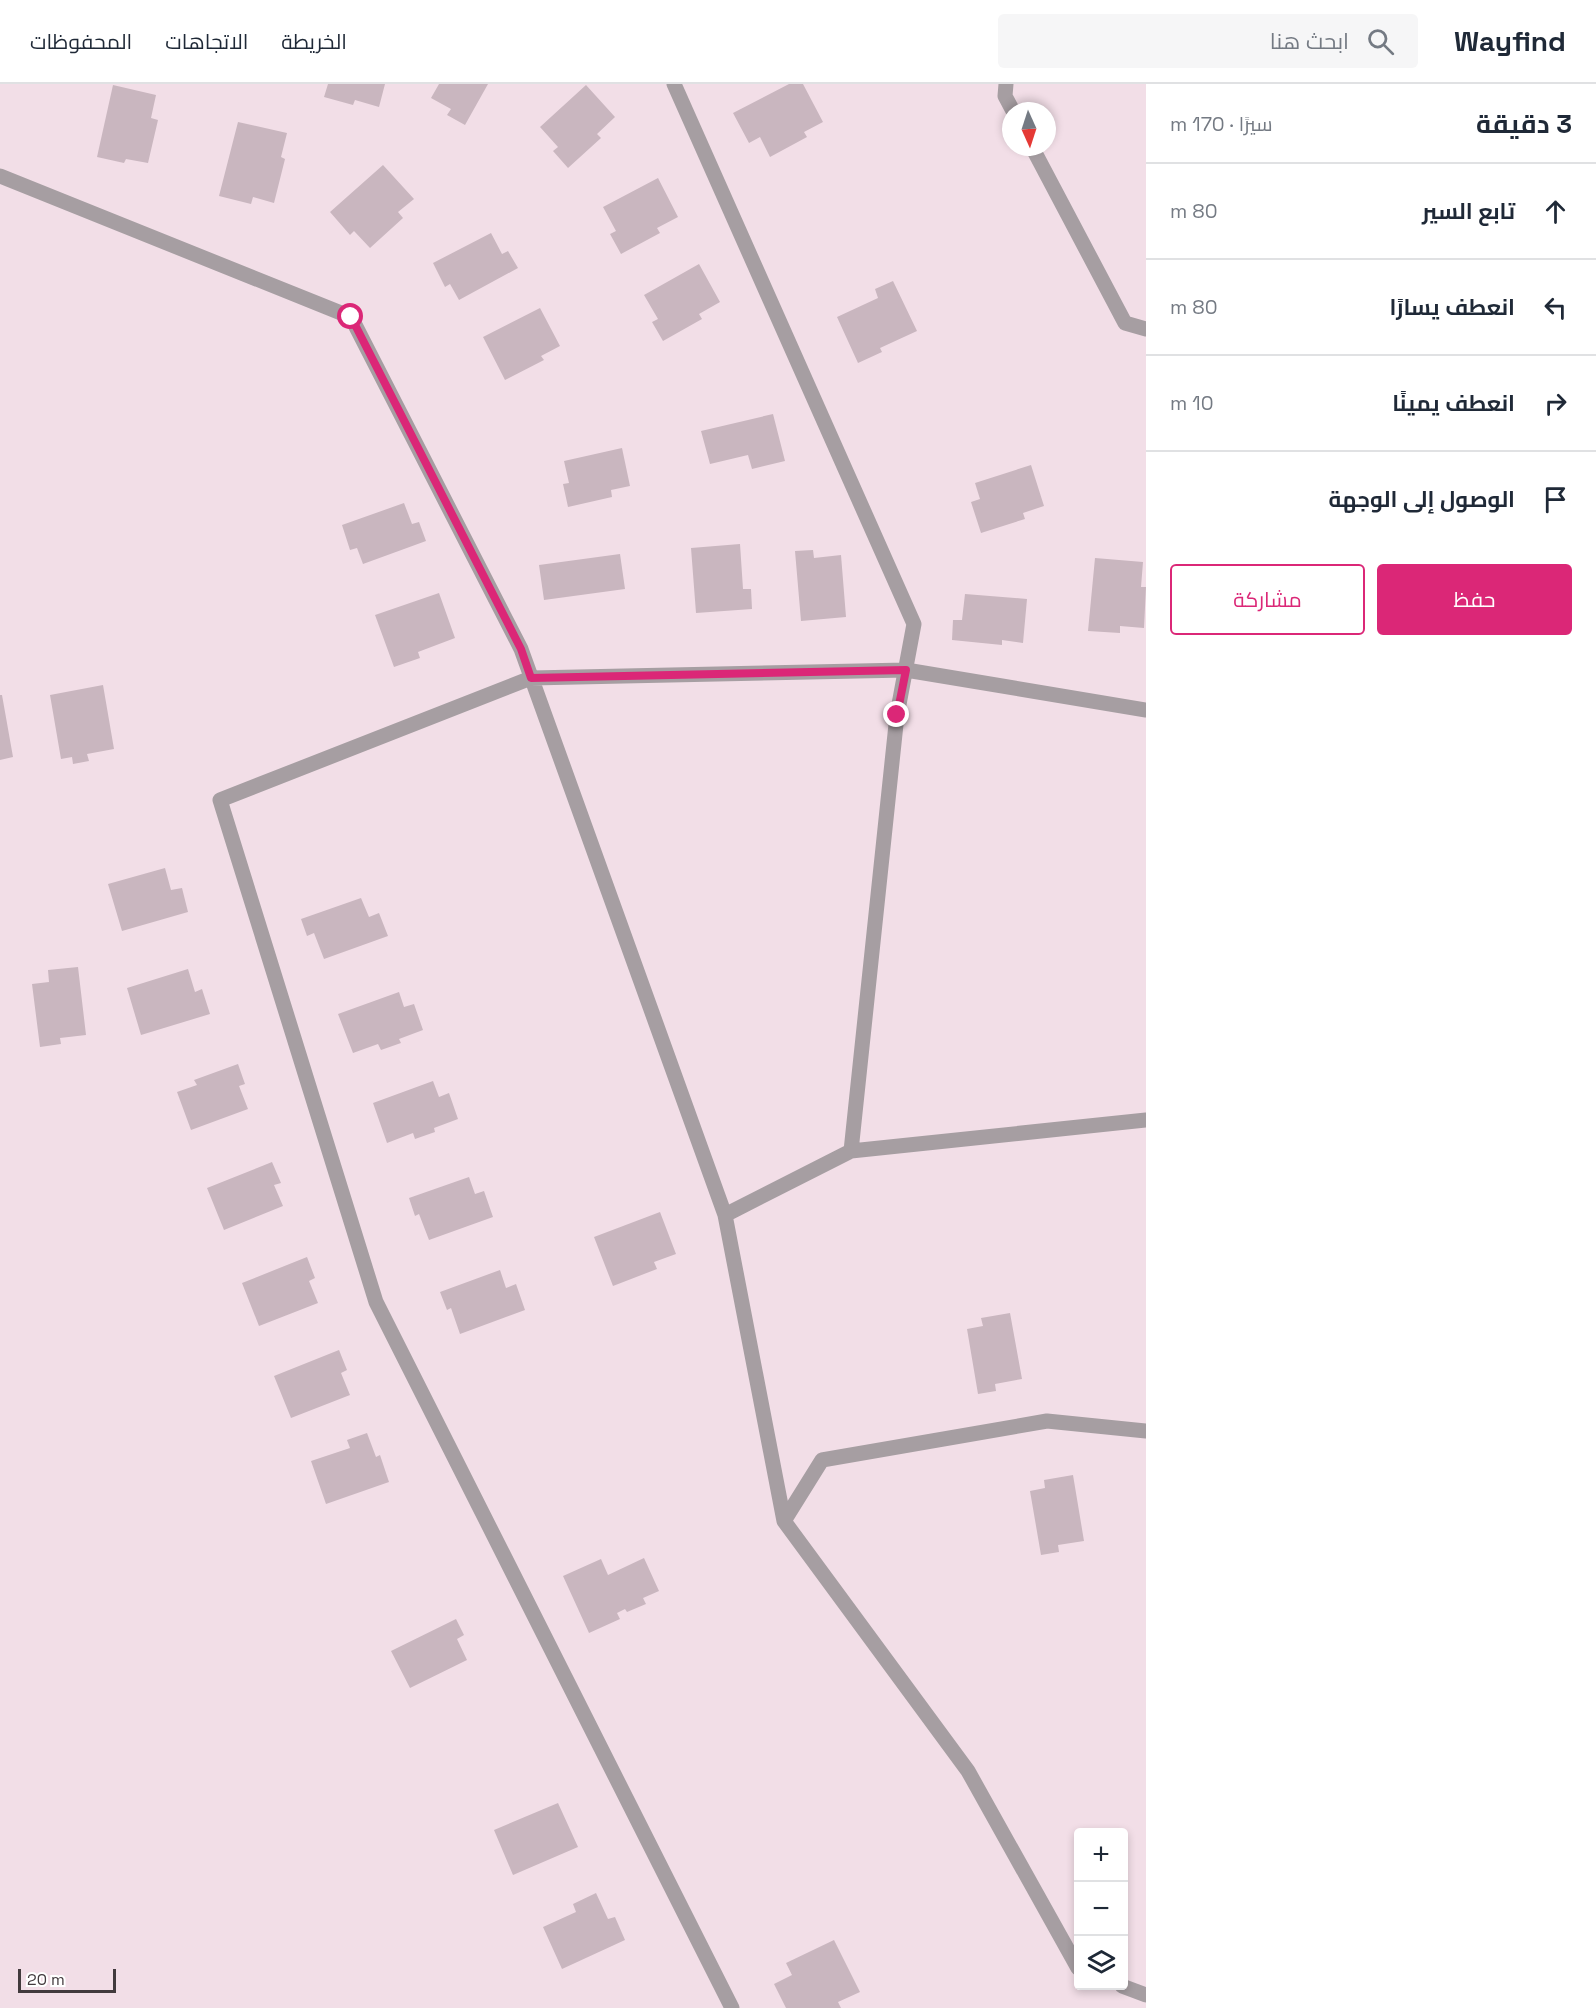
<!DOCTYPE html>
<html lang="ar">
<meta charset="utf-8">
<style>
:root{--surface:#fff;--page:#f6f6f7;--text:#1f2937;--muted:#747a83;--line:#e0e1e3;--accent:#db2777}
body{margin:0;font-family:"Space Grotesk",Cairo,sans-serif;background:var(--page);color:var(--text);direction:rtl}
.controls{position:absolute;right:18px;bottom:18px;display:grid;overflow:hidden;border-radius:6px;box-shadow:0 3px 9px #0003}
.controls button{width:54px;height:54px;display:grid;place-items:center;padding:0;border:0;border-bottom:2px solid var(--line);background:var(--surface);color:var(--text);font:30px sans-serif}
.compass{position:absolute;left:1002px;top:18px;width:54px;height:54px;border-radius:50%;background:var(--surface);box-shadow:0 3px 9px #0003;rotate:177deg}
.scale{position:absolute;left:18px;bottom:15px;width:98px;box-sizing:border-box;padding-left:6px;border:3px solid #423a3d;border-top:0;font-size:16px;line-height:21px;white-space:nowrap;color:#423a3d;-webkit-text-stroke:4px #fff;paint-order:stroke}
.stop{position:absolute;width:18px;height:18px;margin:-14px;border:4px solid #db2777;border-radius:50%;background:#fff}
.stop.end{background:#db2777;border-color:#fff;box-shadow:0 2px 6px #0008}
.list{margin:0;padding:0;list-style:none}
h2{display:flex;justify-content:space-between;align-items:center;height:78px;margin:0;padding:0 24px;font-size:26px}
h2 small{font-size:20px;font-weight:400;color:var(--muted)}
.list li{display:grid;grid-template-columns:39px 1fr auto;gap:18px;align-items:center;box-sizing:border-box;height:96px;padding:0 24px;border-top:2px solid var(--line)}
.list b{display:block;font-size:22px;white-space:nowrap}
.list em{font-size:20px;font-style:normal;color:var(--muted)}
.actions{display:flex;gap:12px;padding:18px 24px}
.actions a{flex:1;padding:14px 0;border:2px solid var(--accent);border-radius:6px;text-align:center;font-size:21px;color:var(--accent)}
.actions .main{background:var(--accent);color:#fff}
.icon{flex:none;width:33px;height:33px;fill:none;stroke:currentColor;stroke-width:2;stroke-linecap:round;stroke-linejoin:round}
.map{position:relative;flex:none;width:1146px;height:1924px;overflow:hidden;direction:ltr}
header{display:flex;align-items:center;gap:36px;box-sizing:border-box;height:84px;padding:0 30px;background:var(--surface);border-bottom:2px solid var(--line)}
header strong{font-size:28px}
nav{display:flex;gap:33px;margin-inline-start:auto;font-size:21px}
.search{width:420px;height:54px;background:var(--page);display:flex;align-items:center;gap:15px;box-sizing:border-box;padding:0 21px;border-radius:6px;color:var(--muted);font-size:22px}
main{display:flex}
aside{flex:1;background:var(--surface)}
.map>svg:first-child{display:block}
.building{fill:#c9b6bf}
.lines{fill:none;stroke-linecap:round;stroke-linejoin:round}
.minor{stroke:#a69ea2;stroke-width:15}
.route{stroke:#db2777;stroke-width:8}
</style>
<header>
<strong>Wayfind</strong>
<div class="search"><svg class="icon" aria-label="search" viewBox="0 0 24 24"><circle cx="10" cy="10" r="6"/><path d="M15 15l6 6"/></svg>ابحث هنا</div>
<nav><a>الخريطة</a><a>الاتجاهات</a><a>المحفوظات</a></nav>
</header>
<main>
<aside>
<h2>3 دقيقة<small>سيرًا · 170 m</small></h2>
<ul class="list">
<li><svg class="icon" aria-label="ahead" viewBox="0 0 24 24"><path d="M12 20V5M6 11l6-6 6 6"/></svg><div><b>تابع السير</b></div><em>80 m</em></li>
<li><svg class="icon" aria-label="left" viewBox="0 0 24 24"><path d="M17 20v-9H6M10 6l-5 5 5 5"/></svg><div><b>انعطف يسارًا</b></div><em>80 m</em></li>
<li><svg class="icon" aria-label="right" viewBox="0 0 24 24"><path d="M7 20v-9h11M14 6l5 5-5 5"/></svg><div><b>انعطف يمينًا</b></div><em>10 m</em></li>
<li><svg class="icon" aria-label="arrive" viewBox="0 0 24 24"><path d="M6 21V4h12l-3 4 3 4H6"/></svg><div><b>الوصول إلى الوجهة</b></div></li>
</ul>
<div class="actions"><a class="main">حفظ</a><a>مشاركة</a></div>
</aside>
<div class="map">
<svg width="1146" height="1924" viewBox="0 0 1146 1924">
<rect width="100%" height="100%" fill="#f2dee7"/>
<path class="building" d="M328 0H385L379 23 355 16 353 21 324 13Z
M439 0H488L465 41 447 31 451 25 431 14Z
M789 0H803L823 38 804 48 807 53 770 73 760 53 749 59 733 29Z
M113 1 156 11 151 34 158 36 148 79 126 75 124 79 97 73Z
M586 1 615 33 597 50 601 54 568 84 553 67 558 63 540 43Z
M238 38 287 49 281 73 285 75 274 119 253 113 251 120 219 112Z
M383 81 414 115 398 128 403 134 370 164 354 147 350 151 330 128Z
M658 94 678 133 657 144 660 149 621 170 610 150 616 147 603 123Z
M491 149 502 170 508 167 518 184 459 216 450 200 445 203 433 179Z
M699 180 720 218 699 230 702 235 663 257 652 238 658 235 644 211Z
M893 197 917 247 880 264 882 268 858 279 837 233 878 214 875 205Z
M540 224 560 262 541 272 544 276 505 296 483 253Z
M773 330 785 377 752 385 748 371 710 380 701 347Z
M622 364 630 402 611 406 612 413 568 423 563 400 569 399 564 377Z
M1031 381 1044 422 1023 429 1025 435 981 449 971 418 980 415 975 399Z
M404 419 412 440 419 438 426 457 363 480 357 464 350 466 342 441Z
M740 460 743 505H751L752 525 696 529 691 464Z
M813 466 814 474 841 471 846 533 801 537 795 467Z
M620 470 625 505 544 516 539 481Z
M1095 474 1143 478 1141 503H1146L1144 544 1120 542V549L1088 547Z
M439 509 455 554 418 568 420 574 394 583 375 531Z
M965 510 1027 515 1023 559 1002 556V561L952 556 953 536H962Z
M103 601 114 665 87 670 89 677 73 680 72 673 61 675 50 611Z
M0 611H2L13 673 0 676Z
M165 784 171 806 182 804 188 828 122 847 108 800Z
M361 814 369 833 379 829 388 852 324 875 314 849 307 852 301 835Z
M78 883 86 951 60 954 61 960 40 963 32 900 49 898 48 886Z
M188 885 195 908 202 905 210 930 141 951 127 904Z
M399 908 404 923 414 920 423 946 399 955 401 959 381 966 378 960 353 969 338 930Z
M238 980 245 1000 239 1002 248 1025 191 1046 177 1008 197 1001 194 996Z
M433 997 439 1013 449 1009 458 1035 434 1044 435 1048 415 1055 413 1049 387 1059 373 1019Z
M272 1078 281 1099 274 1101 283 1122 224 1146 207 1104Z
M469 1093 475 1110 484 1107 493 1133 429 1156 419 1130 415 1132 409 1114Z
M660 1128 676 1170 654 1178 657 1185 613 1202 594 1153Z
M307 1173 315 1194 309 1197 318 1219 259 1242 242 1199Z
M500 1186 506 1204 516 1200 525 1226 460 1250 451 1224 447 1226 440 1208Z
M1010 1229 1022 1295 995 1300 996 1307 978 1310 967 1245 983 1242 981 1234Z
M339 1266 347 1286 341 1289 350 1311 291 1334 274 1292Z
M367 1349 376 1373 380 1371 389 1398 326 1420 311 1377 350 1364 347 1356Z
M1073 1391 1084 1457 1058 1461 1059 1468 1041 1471 1030 1407 1045 1404 1044 1396Z
M644 1474 659 1507 643 1514 646 1520 627 1528 625 1525 617 1529 620 1535 589 1549 563 1492 601 1475 608 1491Z
M456 1535 464 1551 457 1555 467 1576 410 1604 391 1567Z
M558 1719 578 1763 513 1791 494 1746Z
M596 1809 608 1835 615 1833 625 1856 562 1885 543 1843 576 1828 573 1820Z
M834 1856 860 1908 838 1918 841 1924H786L774 1900 792 1891 786 1879Z"/>
<g class="lines">
<path class="minor" d="M674 0 914 540 897 631 851 1067 1146 1036
M1006 0 1005 12 1013 27
M1032 63 1125 239 1146 245
M0 92 351 233 521 565 725 1131 851 1067
M725 1131 784 1437 968 1687 1078 1884
M784 1437 822 1376 1047 1337 1146 1347
M1122 1902 1146 1911
M732 1924 376 1218 220 716 531 594 906 586 1146 626"/>
</g>
<g class="lines">
<path class="route" d="M351 233 521 565 531 594 906 586 897 631"/>
</g>
</svg>
<div class="controls">
<button>+</button>
<button>−</button>
<button><svg class="icon" aria-label="layers" viewBox="0 0 24 24"><path d="M12 4l9 5-9 5-9-5zM3 14l9 5 9-5"/></svg></button>
</div>
<svg class="compass" viewBox="-18 -18 36 36"><path d="M0-13l5 13h-10z" fill="#e53935"/><path d="M0 13l5-13h-10z" fill="#747a83"/></svg>
<div class="scale">20 m</div>
<div class="stop" style="left:351px;top:233px"></div>
<div class="stop end" style="left:897px;top:631px"></div>
</div>
</main>
